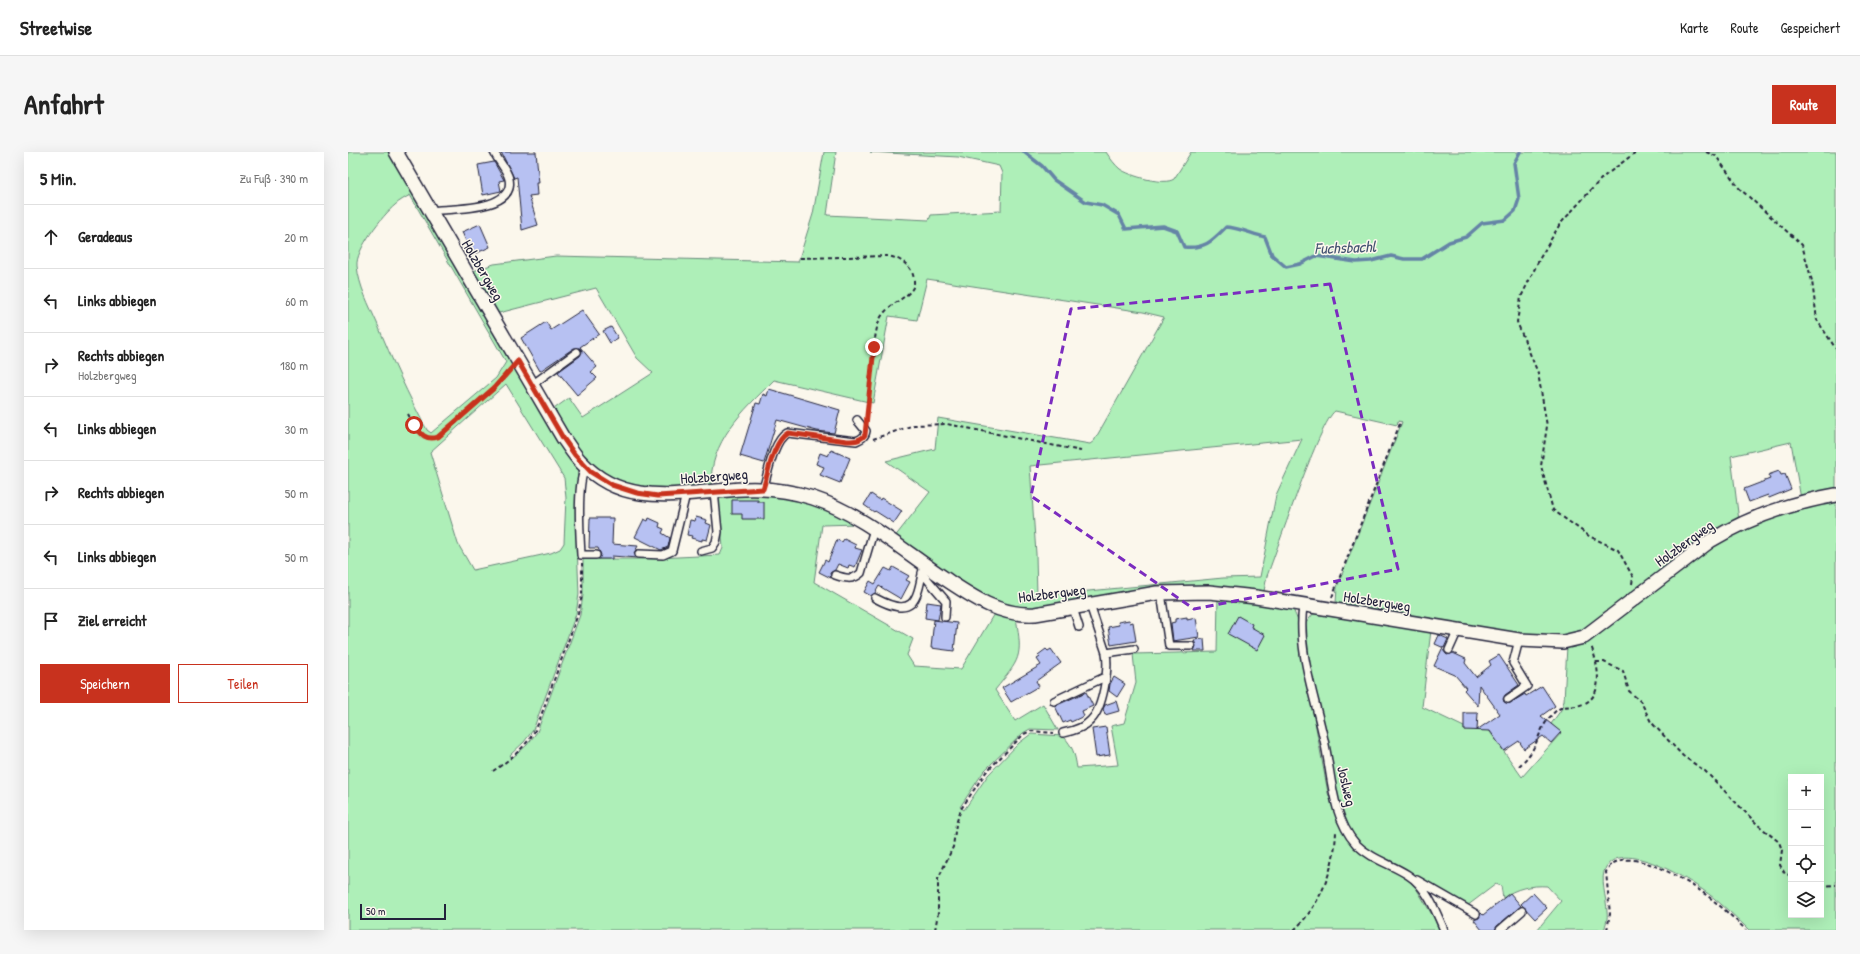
<!DOCTYPE html>
<html lang="de">
<meta charset="utf-8">
<style>
:root{--surface:#fff;--page:#f6f6f6;--text:#222;--muted:#767676;--line:#e0e0e0;--accent:#c8321e}
body{margin:0;font-family:"Patrick Hand",sans-serif;background:var(--page);color:var(--text)}
.controls{position:absolute;right:12px;bottom:12px;display:grid;overflow:hidden;border-radius:0px;box-shadow:0 4px 16px #0002}
.controls button{width:36px;height:36px;display:grid;place-items:center;padding:0;border:0;border-bottom:1px solid var(--line);background:var(--surface);color:var(--text);font:20px sans-serif}
.scale{position:absolute;left:12px;bottom:10px;width:86px;box-sizing:border-box;padding-left:4px;border:2px solid #22223b;border-top:0;font-size:11px;line-height:14px;white-space:nowrap;color:#22223b;-webkit-text-stroke:3px #fbf7ec;paint-order:stroke}
.stop{position:absolute;width:12px;height:12px;margin:-9px;border:3px solid #c8321e;border-radius:50%;background:#fff}
.stop.end{background:#c8321e;border-color:#fff;box-shadow:0 1px 4px #0008}
.list{margin:0;padding:0;list-style:none}
h2{display:flex;justify-content:space-between;align-items:center;height:52px;margin:0;padding:0 16px;font-size:17px}
h2 small{font-size:13px;font-weight:400;color:var(--muted)}
.list li{display:grid;grid-template-columns:26px 1fr auto;gap:12px;align-items:center;box-sizing:border-box;height:64px;padding:0 16px;border-top:1px solid var(--line)}
.list b{display:block;font-size:15px;white-space:nowrap}
.list p{margin:0;font-size:13px;white-space:nowrap;color:var(--muted)}
.list em{font-size:13px;font-style:normal;color:var(--muted)}
.actions{display:flex;gap:8px;padding:12px 16px}
.actions a{flex:1;padding:9px 0;border:1px solid var(--accent);border-radius:0px;text-align:center;font-size:14px;color:var(--accent)}
.actions .main{background:var(--accent);color:#fff}
.icon{flex:none;width:22px;height:22px;fill:none;stroke:currentColor;stroke-width:2;stroke-linecap:round;stroke-linejoin:round}
.map{position:relative;flex:none;width:1488px;height:778px;overflow:hidden;border-radius:0px}
header{display:flex;align-items:center;gap:24px;box-sizing:border-box;height:56px;padding:0 20px;background:var(--surface);border-bottom:1px solid var(--line)}
header strong{font-size:19px}
nav{display:flex;gap:22px;margin-inline-start:auto;font-size:14px}
.intro{display:flex;align-items:center;justify-content:space-between;box-sizing:border-box;height:96px;padding:0 24px}
h1{margin:0;font-size:28px}
.button{padding:10px 18px;border-radius:0px;background:var(--accent);color:#fff;font-size:14px;font-weight:700}
main{display:flex;gap:24px;padding:0 24px}
aside{flex:1;background:var(--surface);border-radius:0px;box-shadow:0 4px 16px #0002}
.map>svg:first-child{display:block}
.green{fill:#aeefb8;stroke:#68887a;fill-rule:evenodd}
.lines{fill:none;stroke-linecap:round;stroke-linejoin:round}
.stream{stroke:#6584a6;stroke-width:3.5}
.building{fill:#b7c1f2;stroke:#22223b}
.lane-casing{stroke:#22223b;stroke-width:10}
.street-casing{stroke:#22223b;stroke-width:16}
.path{stroke:#22223b;stroke-width:2;stroke-dasharray:4 3;stroke-linecap:butt}
.lane{stroke:#fbf7ec;stroke-width:7}
.street{stroke:#fbf7ec;stroke-width:13}
.route{stroke:#c8321e;stroke-width:5}
.marked{fill:none;stroke:#7b2cbf;stroke-width:3;stroke-dasharray:8 5;stroke-linejoin:round}
.labels{text-anchor:middle;dominant-baseline:central;stroke-width:3;stroke-linejoin:round;paint-order:stroke}
.street-label{font-size:15px;fill:#22223b;stroke:#fbf7ec}
.water-label{font-size:16px;font-style:italic;fill:#445371;stroke:#fbf7ec}
</style>
<header>
<strong>Streetwise</strong>
<nav><a>Karte</a><a>Route</a><a>Gespeichert</a></nav>
</header>
<div class="intro"><h1>Anfahrt</h1><a class="button">Route</a></div>
<main>
<aside>
<h2>5 Min.<small>Zu Fuß · 390 m</small></h2>
<ul class="list">
<li><svg class="icon" aria-label="ahead" viewBox="0 0 24 24"><path d="M12 20V5M6 11l6-6 6 6"/></svg><div><b>Geradeaus</b></div><em>20 m</em></li>
<li><svg class="icon" aria-label="left" viewBox="0 0 24 24"><path d="M17 20v-9H6M10 6l-5 5 5 5"/></svg><div><b>Links abbiegen</b></div><em>60 m</em></li>
<li><svg class="icon" aria-label="right" viewBox="0 0 24 24"><path d="M7 20v-9h11M14 6l5 5-5 5"/></svg><div><b>Rechts abbiegen</b><p>Holzbergweg</p></div><em>180 m</em></li>
<li><svg class="icon" aria-label="left" viewBox="0 0 24 24"><path d="M17 20v-9H6M10 6l-5 5 5 5"/></svg><div><b>Links abbiegen</b></div><em>30 m</em></li>
<li><svg class="icon" aria-label="right" viewBox="0 0 24 24"><path d="M7 20v-9h11M14 6l5 5-5 5"/></svg><div><b>Rechts abbiegen</b></div><em>50 m</em></li>
<li><svg class="icon" aria-label="left" viewBox="0 0 24 24"><path d="M17 20v-9H6M10 6l-5 5 5 5"/></svg><div><b>Links abbiegen</b></div><em>50 m</em></li>
<li><svg class="icon" aria-label="arrive" viewBox="0 0 24 24"><path d="M6 21V4h12l-3 4 3 4H6"/></svg><div><b>Ziel erreicht</b></div></li>
</ul>
<div class="actions"><a class="main">Speichern</a><a>Teilen</a></div>
</aside>
<div class="map">
<svg width="1488" height="778" viewBox="0 0 1488 778">
<rect width="100%" height="100%" fill="#fbf7ec"/>
<filter id="ink" filterUnits="userSpaceOnUse"><feTurbulence type="fractalNoise" baseFrequency=".025" numOctaves="2"/><feDisplacementMap in="SourceGraphic" scale="8" xChannelSelector="R" yChannelSelector="G"/><feConvolveMatrix kernelMatrix="1 2 1 2 8 2 1 2 1" color-interpolation-filters="sRGB"/></filter>
<g filter="url(#ink)">
<path class="green" d="M0 0H44L230 314 228 368 231 442 228 462 185 578 176 590 162 603 164 606 179 593 189 580 232 463 235 443V407H288L372 403 375 396 370 342 398 341 453 346 510 372 474 373 466 430 565 487 559 503 566 514 613 517 647 460 668 466C675 506 672 507 647 538L667 569 695 552 710 578 682 577 675 581 636 619 612 655 616 658 640 623 671 591 683 582 715 584C725 594 727 603 729 616L770 613 763 574 776 571 788 531 785 502 869 500 870 445 945 457 950 469 952 490 967 558 965 559 980 641 989 667 992 668 1001 687 1057 724 1068 736 1086 766 1091 778H0ZM62 43 158 210 148 226 83 281 79 278C60 243 44 208 29 171 21 153 11 134 9 114 7 98 35 63 47 53 51 49 57 46 62 43ZM158 232 216 326 218 346 216 391 212 397 203 401 125 418 110 392 82 300Z
M476 0H488L479 63 581 68 583 63 653 59 654 21 651 14 610 5 522 0H758C762 6 767 13 772 17 782 24 816 34 826 27L843 0H1488V340L1453 347 1443 290 1383 304 1391 369 1245 474 1225 484 1201 486 990 454 988 451 989 435 1054 270 1050 269 1049 273 987 259C972 269 929 398 919 424L916 439 918 443 861 436 687 458 644 451 546 386 582 340 538 309 587 297 590 266 742 292 746 289 816 165 795 160 579 127 569 168 541 164 525 251 426 228C395 259 361 289 363 336L321 340 280 335 240 313 203 259 221 246 235 266 305 221 289 206 248 136 147 162 122 120 146 112 208 104 450 110 465 62ZM954 287 928 343 912 425 875 426 689 444 688 402 682 314Z
M1488 348V778H1401C1390 767 1379 757 1367 747 1349 732 1277 685 1258 715 1251 726 1259 747 1259 760 1260 766 1258 772 1256 778H1189L1213 749 1199 734C1184 733 1167 736 1155 746L1153 734 1148 732 1119 754 1024 701 1011 690 1002 678 988 639 979 590 957 490 958 471 965 462 1083 478 1074 555 1116 575V578L1140 577 1174 625 1213 581 1203 572 1213 558 1216 549 1219 494 1383 382 1437 360ZM1443 625H1473V763H1443Z"/>
<g class="lines">
<path class="stream" d="M676 0 694 14 706 28 738 50 754 53 771 63 778 77 815 74 829 79 836 95C857 97 864 89 878 75 892 76 904 82 917 85L924 103 938 115 952 112 968 104 1008 110 1023 109 1043 104 1056 107H1074L1101 90 1118 85 1134 71 1157 68 1167 59 1171 47 1166 11 1172 0"/>
</g>
<path class="building" d="M153 0H188L191 31H188L189 43 181 44 190 73 174 78 169 25 166 26Z
M146 10 156 28 151 29 153 39 135 43 130 13Z
M132 72 142 95 124 103 114 80Z
M234 158 251 182 232 195 249 215 243 220 249 226 229 243 210 220 232 204 234 200 233 197 226 196 192 219 173 186 198 170 203 178Z
M263 175 270 186 262 191 255 179Z
M421 237 492 258 486 281 469 279 429 268 416 311 392 304 408 251 412 252 415 242 419 244Z
M483 298 502 306 492 331 472 323 476 315 468 312 472 301 480 304Z
M1431 319 1433 323 1437 322 1443 337 1421 346 1420 343 1401 350 1396 337 1422 327 1420 323Z
M523 342 532 348 533 346 554 359 546 371 527 359 526 360 516 353Z
M384 348H410V350H416V367H394V362H384Z
M348 365 359 368 358 371 363 373 359 388 354 387V389L343 386 344 384 339 383 342 368 347 369Z
M242 366H265L264 392 290 394 286 401 289 406 264 404V407H250L253 403 250 396H241Z
M301 366 312 371 311 375 316 377 314 381 322 386 320 395 313 398 287 385 296 367 300 369Z
M496 387 508 393 507 396 514 398 507 415 501 413 500 416 490 412 487 418 482 421 483 426 471 420 477 408 480 410 489 388 494 390Z
M545 415 561 424 558 428 562 430 553 447 531 434 527 441 523 444 516 440 522 429 527 432 537 416 543 419Z
M579 450 593 452 590 468 577 466Z
M890 464 904 472 903 475 917 483 909 498 880 482Z
M839 465V468L848 466 851 485 825 489 823 471 827 470V467Z
M586 468 609 471 606 499 583 496Z
M781 468 782 471 785 470 788 489 763 493 760 475 771 473 770 470Z
M1091 483 1100 487 1096 496 1087 492Z
M856 487 857 499H846L848 494 846 488Z
M698 497 700 499 703 497 713 511 688 529 691 534 663 550 654 536 693 513 689 507 692 505 690 503Z
M1094 497 1099 503 1105 501 1118 507 1117 511 1128 525 1143 513 1141 509 1151 503 1171 533 1157 543 1155 547 1156 550 1162 551 1177 542 1178 544 1194 534 1207 554 1193 564 1213 580 1203 591 1195 584 1176 597 1171 589 1156 599 1142 579 1116 578V561H1130L1129 578 1152 562 1131 533 1130 554 1116 538 1118 536 1107 523 1086 514Z
M766 525 777 532 769 545 761 539 762 532Z
M738 540 745 554 734 559 736 564 723 570 722 568 715 571 707 554Z
M768 549 771 559 757 563 755 557 757 553Z
M758 575 762 603 748 605 744 577Z
M1162 741 1173 754 1149 774 1147 778H1134L1126 768 1131 766 1133 761 1135 763Z
M1185 741 1199 756 1187 767 1173 752Z"/>
<g class="lines">
<defs>
<path id="lane" d="M82 59C100 56 168 60 161 27 159 17 150 9 146 0
M185 232 229 200
M238 315C228 328 232 384 233 403H248
M415 337C420 322 425 289 439 281L508 289C513 287 517 285 518 279L509 268
M353 399 364 396 368 390 370 380 366 339
M291 402 315 403 324 399 338 342
M574 421 598 449 597 465
M487 423C496 426 505 429 513 421L526 377
M813 441 821 494H843
M527 446C568 468 569 447 576 412
M742 453 758 501 786 497
M955 454C949 499 967 545 976 588 984 622 983 664 1008 692 1023 707 1043 712 1060 723 1078 734 1088 759 1096 778
M725 456 731 475
M1101 498 1110 478
M1160 547 1179 534 1165 511 1171 488
M706 549 757 525
M715 581C725 579 736 576 743 568 755 556 761 518 758 501
M1069 728 1128 762
M1152 778 1174 759"/>
<path id="street" d="M48 0 215 286C221 294 226 303 233 310 278 359 339 339 396 337 419 336 443 339 465 346 514 362 554 398 596 426 625 445 651 464 687 462L809 441 861 440 908 445 1171 488 1215 490 1236 485 1362 389C1401 365 1443 351 1488 343"/>
</defs>
<use href="#lane" class="lane-casing"/>
<use href="#street" class="street-casing"/>
<path class="path" d="M1358 0 1368 4 1391 36 1454 93 1464 129 1469 168 1488 197
M452 106 540 104C555 107 567 116 566 132 564 146 539 150 531 169 527 180 526 195 525 208 522 227 520 246 519 265
M60 262C67 275 74 290 90 285L146 236 161 218
M525 287 566 273 599 272 733 299
M1284 432 1285 425 1270 398 1241 384 1205 358 1193 314 1199 274 1190 221 1169 170 1173 145 1192 106 1212 72 1254 26 1288 0
M984 445 1053 269
M1248 510H1256L1275 519 1281 539 1293 550 1303 570 1335 604 1357 619 1410 673 1431 690 1434 698 1432 713 1437 722 1443 723
M1171 614C1176 609 1181 604 1185 597 1191 586 1193 575 1202 565 1215 549 1220 558 1235 552 1257 544 1250 511 1243 494
M145 619C163 607 182 592 190 572L230 462 234 443V411
M1473 734 1488 733
M587 778 590 761V727L605 695 608 672 613 657 638 620 676 582 683 579 706 581
M946 778C973 753 987 715 988 679
M1259 778 1262 762 1258 720C1274 685 1348 734 1366 749 1377 758 1388 768 1398 778"/>
<use href="#lane" class="lane"/>
<use href="#street" class="street"/>
</g>
</g>
<g class="lines" filter="url(#ink)">
<path class="route" d="M66 273C73 282 78 289 90 285L146 236 170 209 215 286 227 303 243 320 264 333 289 341 310 344 415 337C420 322 425 289 440 281L499 289C507 289 512 289 517 283L526 195"/>
</g>
<path class="marked" d="M982 132 1050 417 846 457 683 344 723 157Z"/>
<g class="labels">
<g class="street-label">
<text transform="translate(135 118) rotate(60)">Holzbergweg</text>
<text transform="translate(366 324) rotate(-4)">Holzbergweg</text>
<text transform="translate(1336 391) rotate(-36)">Holzbergweg</text>
<text transform="translate(704 441) rotate(-7)">Holzbergweg</text>
<text transform="translate(1029 449) rotate(9)">Holzbergweg</text>
<text transform="translate(999 634) rotate(77)">Joslweg</text>
</g>
<g class="water-label">
<text transform="translate(997 95) rotate(-2)">Fuchsbachl</text>
</g>
</g>
</svg>
<div class="controls">
<button>+</button>
<button>−</button>
<button><svg class="icon" aria-label="locate" viewBox="0 0 24 24"><circle cx="12" cy="12" r="6"/><path d="M12 2v4M12 18v4M2 12h4M18 12h4"/></svg></button>
<button><svg class="icon" aria-label="layers" viewBox="0 0 24 24"><path d="M12 4l9 5-9 5-9-5zM3 14l9 5 9-5"/></svg></button>
</div>
<div class="scale">50 m</div>
<div class="stop" style="left:66px;top:273px"></div>
<div class="stop end" style="left:526px;top:195px"></div>
</div>
</main>
